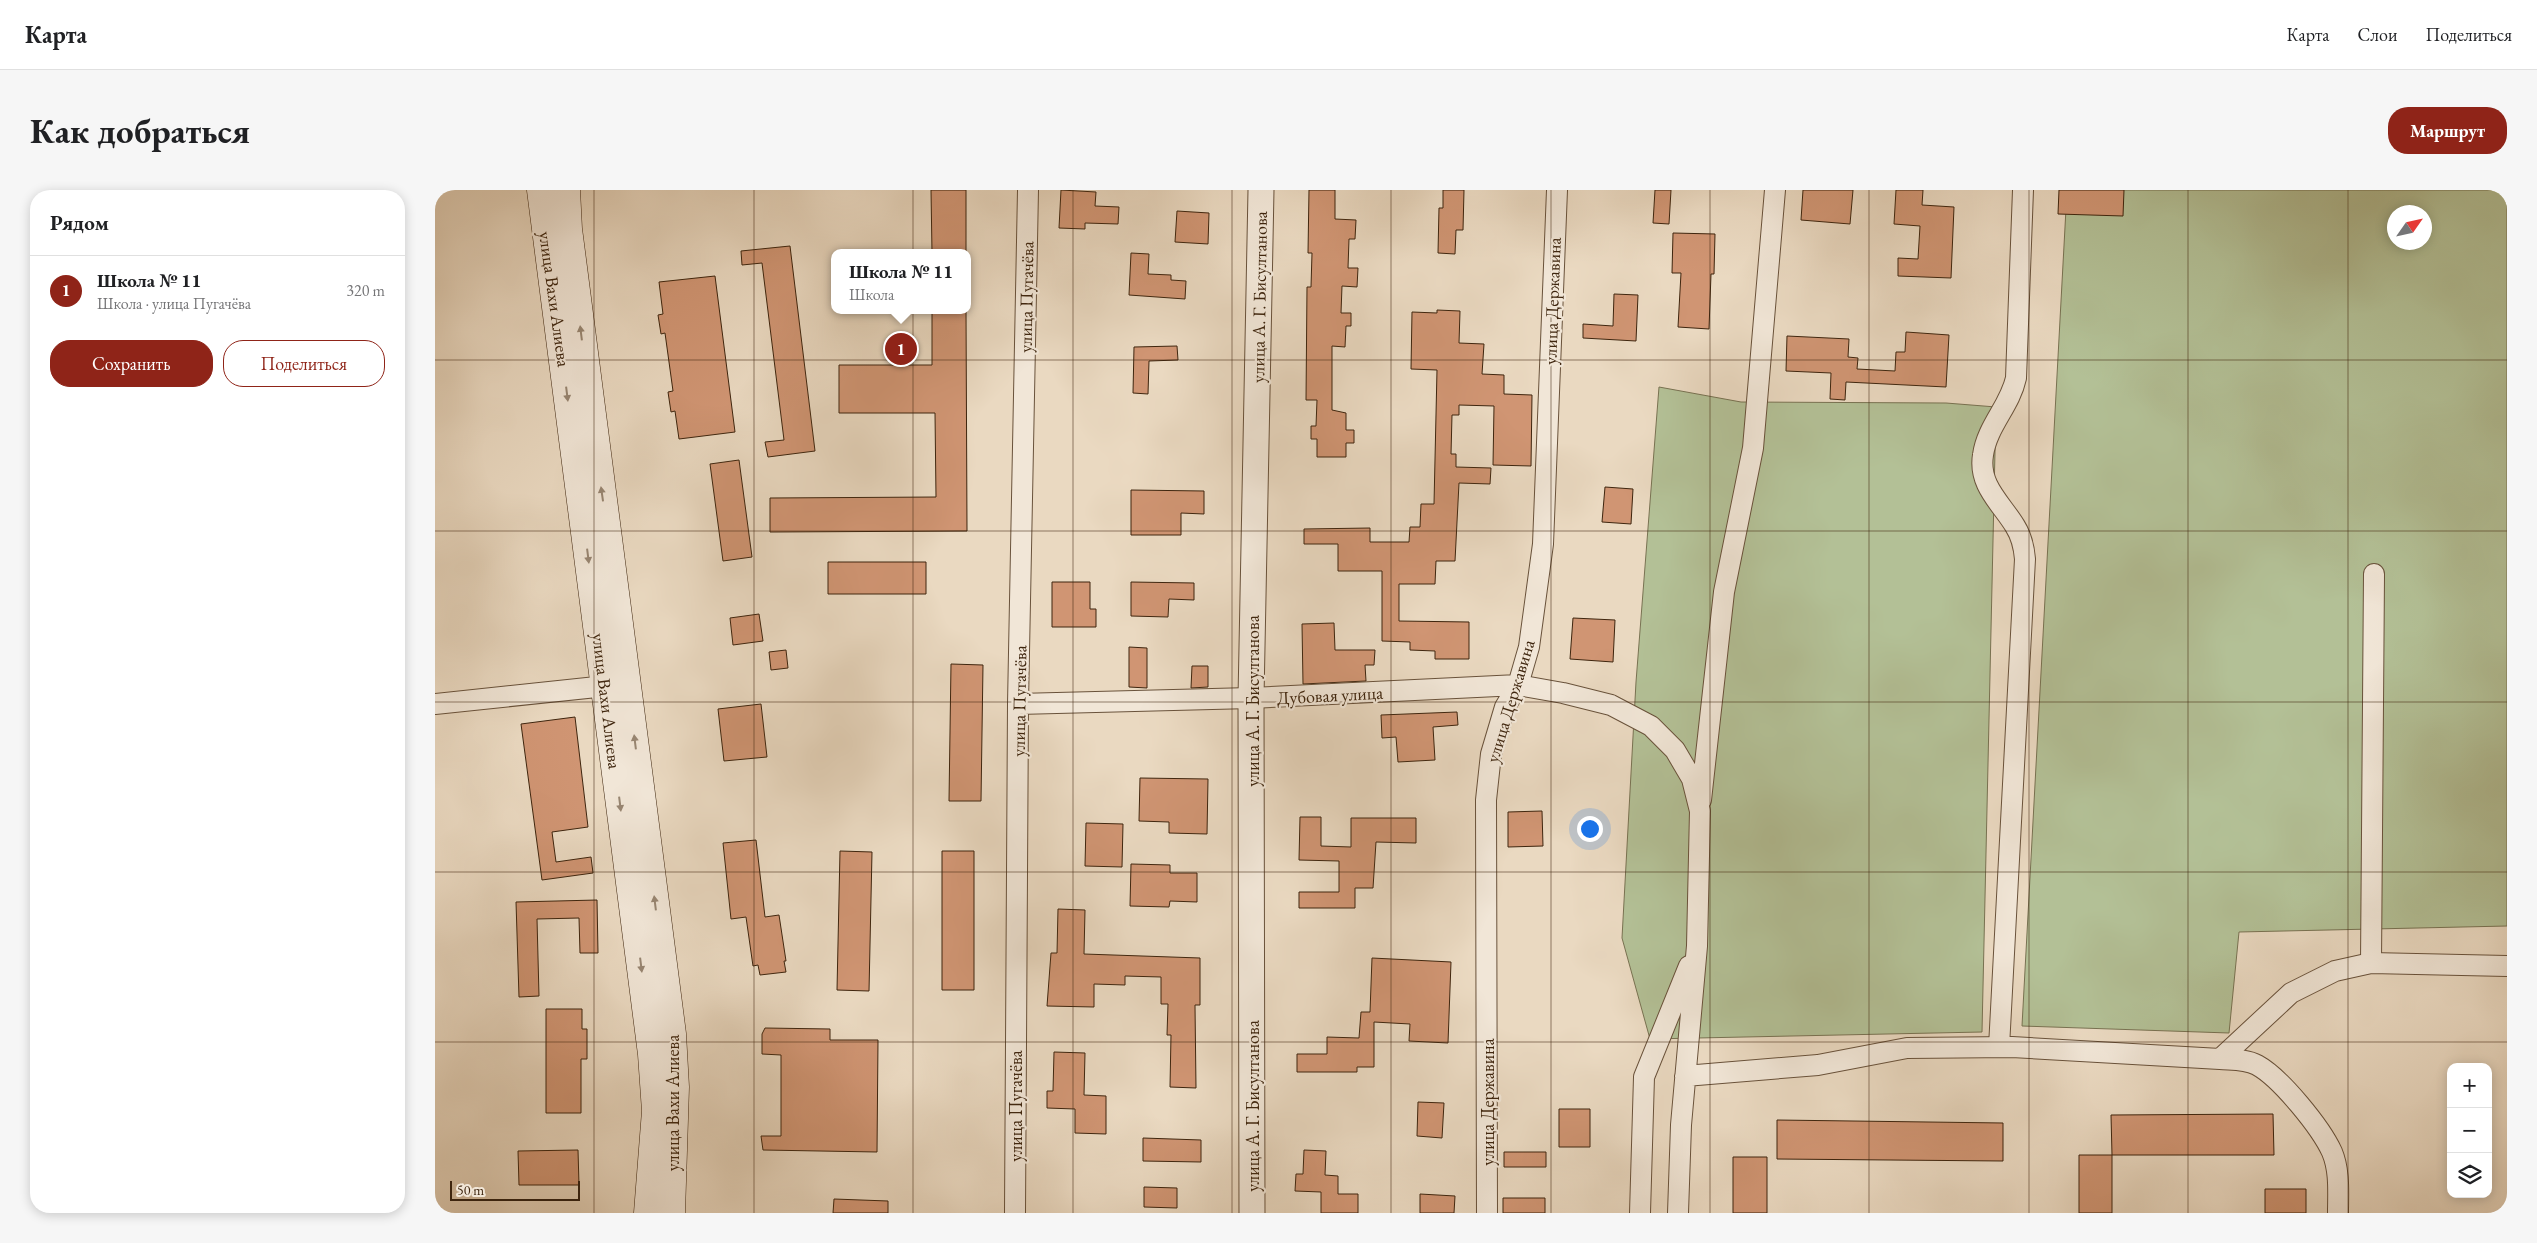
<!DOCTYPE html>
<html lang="ru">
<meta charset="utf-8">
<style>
:root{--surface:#fff;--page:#f6f6f6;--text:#202124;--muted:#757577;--line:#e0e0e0;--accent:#8f2418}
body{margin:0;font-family:"EB Garamond",serif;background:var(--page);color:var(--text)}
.controls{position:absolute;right:15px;bottom:15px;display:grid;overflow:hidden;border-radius:10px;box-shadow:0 2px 12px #0003}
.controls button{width:45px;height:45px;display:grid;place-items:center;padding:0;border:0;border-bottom:1px solid var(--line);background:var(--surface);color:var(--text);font:25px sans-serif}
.compass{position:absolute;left:1952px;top:15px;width:45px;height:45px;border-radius:50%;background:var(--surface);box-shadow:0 2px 12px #0003;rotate:56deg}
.scale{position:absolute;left:15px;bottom:12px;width:130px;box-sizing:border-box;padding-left:5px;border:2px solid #3e250e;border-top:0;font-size:14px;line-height:18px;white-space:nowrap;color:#3e250e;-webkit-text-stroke:4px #f1e6d7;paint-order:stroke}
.you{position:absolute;left:1154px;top:638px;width:18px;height:18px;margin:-12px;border:4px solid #fff;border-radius:50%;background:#1a73e8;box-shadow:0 0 0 8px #1a73e833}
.badge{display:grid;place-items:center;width:32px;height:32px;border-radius:50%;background:var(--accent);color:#fff;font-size:16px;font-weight:700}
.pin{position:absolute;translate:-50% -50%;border:2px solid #fff;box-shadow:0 1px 5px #0006}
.popup{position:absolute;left:396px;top:59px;width:140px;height:65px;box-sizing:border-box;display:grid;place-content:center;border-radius:10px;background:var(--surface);filter:drop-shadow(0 1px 4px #0005);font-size:16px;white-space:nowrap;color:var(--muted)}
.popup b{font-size:19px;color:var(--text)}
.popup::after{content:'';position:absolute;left:50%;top:100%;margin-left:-10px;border:10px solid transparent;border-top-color:var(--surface)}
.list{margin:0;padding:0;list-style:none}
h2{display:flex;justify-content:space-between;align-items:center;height:65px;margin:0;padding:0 20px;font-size:21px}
h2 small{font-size:16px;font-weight:400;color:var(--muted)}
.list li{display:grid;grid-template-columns:32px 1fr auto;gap:15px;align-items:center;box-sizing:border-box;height:70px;padding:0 20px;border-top:1px solid var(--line)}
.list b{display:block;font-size:19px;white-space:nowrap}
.list p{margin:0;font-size:16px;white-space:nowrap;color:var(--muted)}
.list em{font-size:16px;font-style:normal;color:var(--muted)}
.actions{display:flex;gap:10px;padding:15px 20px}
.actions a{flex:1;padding:11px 0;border:1px solid var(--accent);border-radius:20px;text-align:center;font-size:18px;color:var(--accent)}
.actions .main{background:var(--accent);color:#fff}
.icon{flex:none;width:28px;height:28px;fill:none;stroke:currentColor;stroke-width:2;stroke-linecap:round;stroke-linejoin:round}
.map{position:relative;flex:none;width:2072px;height:1023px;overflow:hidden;border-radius:20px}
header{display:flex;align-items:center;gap:30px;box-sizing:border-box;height:70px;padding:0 25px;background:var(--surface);border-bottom:1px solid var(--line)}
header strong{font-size:24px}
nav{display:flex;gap:28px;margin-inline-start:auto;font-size:18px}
.intro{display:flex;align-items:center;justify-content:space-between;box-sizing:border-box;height:120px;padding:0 30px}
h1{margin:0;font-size:35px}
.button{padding:12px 22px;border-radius:20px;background:var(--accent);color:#fff;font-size:18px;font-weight:700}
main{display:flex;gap:30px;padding:0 30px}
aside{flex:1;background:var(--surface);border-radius:20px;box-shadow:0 2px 12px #0003}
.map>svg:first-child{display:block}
.green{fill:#b3c096;stroke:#787252;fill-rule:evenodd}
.building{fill:#d09573;stroke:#3e250e}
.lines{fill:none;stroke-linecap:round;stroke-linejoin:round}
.minor-casing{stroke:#69523b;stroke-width:22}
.tertiary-casing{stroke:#69523b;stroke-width:27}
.secondary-casing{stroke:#3e250e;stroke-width:29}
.minor{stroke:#f1e6d7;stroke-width:20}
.tertiary{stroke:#f1e6d7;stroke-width:25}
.secondary{stroke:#f1e6d7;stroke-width:28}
.oneway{fill:#988672}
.grid{fill:none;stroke:#3e250e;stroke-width:1;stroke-opacity:0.55}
.labels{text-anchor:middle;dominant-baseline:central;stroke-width:4.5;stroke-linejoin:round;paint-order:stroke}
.street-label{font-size:18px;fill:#3e250e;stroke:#f1e6d7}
</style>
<header>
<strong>Карта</strong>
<nav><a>Карта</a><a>Слои</a><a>Поделиться</a></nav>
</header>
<div class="intro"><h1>Как добраться</h1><a class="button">Маршрут</a></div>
<main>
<aside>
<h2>Рядом<small></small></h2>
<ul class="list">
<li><span class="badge">1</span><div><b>Школа № 11</b><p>Школа · улица Пугачёва</p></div><em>320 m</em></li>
</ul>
<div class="actions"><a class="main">Сохранить</a><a>Поделиться</a></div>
</aside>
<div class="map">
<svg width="2072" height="1023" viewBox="0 0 2072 1023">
<rect width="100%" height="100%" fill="#ead9c1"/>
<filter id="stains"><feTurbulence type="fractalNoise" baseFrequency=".004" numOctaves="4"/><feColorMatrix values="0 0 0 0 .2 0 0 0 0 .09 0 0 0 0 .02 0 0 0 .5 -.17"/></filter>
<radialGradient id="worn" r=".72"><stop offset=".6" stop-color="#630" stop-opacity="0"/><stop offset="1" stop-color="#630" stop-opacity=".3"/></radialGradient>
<path class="green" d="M1632 0H2072V736L1804 742 1794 843 1587 836ZM1960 22H1990V52H1960Z
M1224 197 1306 212 1511 213 1561 217 1547 842 1215 849 1187 748 1201 492Z"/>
<path class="building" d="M496 0H531V63H497Z
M626 0 661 2 660 16 684 17 683 34 650 33V39L624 38Z
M874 0H900V29L921 30 920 49H914L913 78H923L922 97 907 96 906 123H916V136H911L910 157 897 156V220L911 223V240H919V253H911V267H882V249H876V236H881L882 210H871L872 97H876L877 63H873Z
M1008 0H1029L1028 40H1021L1020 64 1003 63 1004 18H1008Z
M1220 0H1236L1234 34 1218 33Z
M1368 0H1418L1415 34 1366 30Z
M1461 0H1488L1487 15 1519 17 1516 88 1463 86V68L1483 69 1485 36 1459 34Z
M1624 0H1689L1688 26 1623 24Z
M742 21 774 23 773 54 740 52Z
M1238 43 1280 44 1279 84H1276L1274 139 1243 137 1246 83H1237Z
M355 56 380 261 333 267 330 252 349 250 327 73 307 75 306 61Z
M696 63 714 64 713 84 736 85V90L751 91 750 109 694 105Z
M280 86 300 242 244 249 240 221 236 222 233 202 238 201 230 143 226 144 223 125 228 124 224 92Z
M1179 104 1203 105 1201 151 1148 148V134L1178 136Z
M497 120H531L532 341 335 342V308L501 307 500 223H404V175H497Z
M1002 120 1025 121 1024 153 1049 154 1047 184 1069 185V204L1097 205 1096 276 1058 275 1059 216 1024 215V225H1017L1016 264H1021V277L1056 278 1055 294 1024 293 1020 371H1001L1000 394H964V431L1034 432V469H1000V461L975 460V452L947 451V381H903V354H869V339L935 338V352H974L975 337H985L986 314H999L1002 180 976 179 977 122 1002 123Z
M1471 142 1514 145 1511 197 1411 192 1410 210 1395 209 1396 183 1351 181 1352 146 1414 149 1413 167 1423 168 1422 179 1460 181 1461 162H1470Z
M742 156 743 170 714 171 713 204 698 203 699 157Z
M304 270 317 367 288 371 275 274Z
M1170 297 1198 299 1196 334 1167 332Z
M696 300 769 301V324L746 323V345H696Z
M393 372H491V404H393Z
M617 392H655V419H661V437H617Z
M696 392 759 393V410L734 409 733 427 696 426Z
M324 424 328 451 298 455 295 428Z
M1138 428 1180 430 1178 472 1135 469Z
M899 433 900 460H940L939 475H930L931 491 868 494 867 434Z
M694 457 712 458V498L694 497Z
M351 460 353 478 336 480 334 462Z
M516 474 548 475 546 611H514Z
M757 476H773V497L756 498Z
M326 514 332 567 289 571 283 519Z
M1022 522 1023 535 998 537 1000 570 963 572 961 547 947 548 946 525Z
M140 527 153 637 117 642 121 672 156 667 158 683 107 690 86 534Z
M705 588 773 589 772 644 734 643V632L704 631Z
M1107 621 1108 656 1073 657V622Z
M865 627H886V656L916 657V628H981V653L941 652 938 698H920V718H864V702H904V671L864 670Z
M651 633 688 634 687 677 650 676Z
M321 650 330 727 344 725 351 771H349L351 782 325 785 323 775 318 776 311 727 296 729 288 653Z
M405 661 437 662 434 801 402 800Z
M507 661H539V800H507Z
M696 674 735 675V683H762V712L735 711 734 717 695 716Z
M162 710 163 763H145L144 728 102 729 104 806 84 807 81 712Z
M623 719 650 720 649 764 765 768V815H760L761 898 735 897 736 845H732L733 814H726V787L690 786V795L659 794V817L612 816 616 763H622Z
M937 768 1016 772 1013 853 974 851 975 834 939 832V877H922V882H862V864H892V847L924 848 926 822H935Z
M111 819H147V839H152V869H146V923H111Z
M330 838 395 839V850H443L442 962 328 960 326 946H346V865L327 864V844Z
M619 862 650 863 649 905 671 906V944L640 943V919L612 918V901H618Z
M983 912 1009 913 1007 948 982 946Z
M1124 919H1155V957H1124Z
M1838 924 1839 965H1677L1676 925Z
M1342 930 1568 933V971L1342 969Z
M708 948 766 950V972L708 971Z
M143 960 144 995H84L83 961Z
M869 960 891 961 890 985 903 986V1004H923V1023H886V1002L860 1001 861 984H868Z
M1069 962H1111V977H1069Z
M1644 965H1677V1023H1644Z
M1298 967H1332V1023H1298Z
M709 997 742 998V1018L709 1017Z
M1830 999H1871V1023H1830Z
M985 1004 1020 1006 1019 1023H985Z
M1068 1008H1110V1023H1068Z
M399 1009 453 1011V1023H398Z"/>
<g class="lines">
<defs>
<path id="minor" d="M0 514 171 496
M583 514 816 508 1083 495 1128 503 1176 515 1216 536 1240 560 1257 589 1265 621 1262 756 1246 935 1243 1023
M1266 610 1289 402 1318 258 1340 0
M1936 773 1939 384
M1564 857 1590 369C1589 357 1587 347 1580 336 1566 313 1543 295 1548 265 1552 236 1575 216 1581 188L1588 0
M1785 869C1797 870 1811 869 1822 875 1846 888 1886 938 1897 962 1905 981 1903 1003 1903 1023
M1250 886 1383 875 1472 858 1577 857 1785 869 1856 803 1900 781 1936 773 2072 776
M580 1023 583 514 593 0
M1052 1023 1051 610 1056 564 1070 517 1083 495 1094 457 1108 354 1122 0
M1205 1023 1209 887 1254 776"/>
<path id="tertiary" d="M817 1023 816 508 826 0"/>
<path id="secondary" d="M106 0 217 864 221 921 213 1023
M131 0 133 39 237 844 240 897 236 1023"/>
</defs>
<use href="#minor" class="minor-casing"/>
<use href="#tertiary" class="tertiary-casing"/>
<use href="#secondary" class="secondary-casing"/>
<use href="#minor" class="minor"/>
<use href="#tertiary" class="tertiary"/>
<use href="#secondary" class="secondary"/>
</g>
<defs><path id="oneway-solid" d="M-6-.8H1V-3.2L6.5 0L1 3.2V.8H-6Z" transform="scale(1.25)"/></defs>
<g class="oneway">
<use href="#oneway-solid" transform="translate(146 143) rotate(-97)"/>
<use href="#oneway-solid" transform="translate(132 204) rotate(83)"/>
<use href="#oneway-solid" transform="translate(167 304) rotate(-98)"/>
<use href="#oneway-solid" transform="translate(153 366) rotate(83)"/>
<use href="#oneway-solid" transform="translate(200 552) rotate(-97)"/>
<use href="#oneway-solid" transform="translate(185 614) rotate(83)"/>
<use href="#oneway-solid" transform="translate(220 713) rotate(-97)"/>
<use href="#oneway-solid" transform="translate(206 775) rotate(83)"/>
</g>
<path class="grid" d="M159 0V1023M319 0V1023M478 0V1023M638 0V1023M797 0V1023M956 0V1023M1116 0V1023M1275 0V1023M1434 0V1023M1594 0V1023M1753 0V1023M1913 0V1023M0 170H2072M0 341H2072M0 512H2072M0 682H2072M0 852H2072"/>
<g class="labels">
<g class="street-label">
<text transform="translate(591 107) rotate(-89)">улица Пугачёва</text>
<text transform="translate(824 107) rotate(-89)">улица А. Г. Бисултанова</text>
<text transform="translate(120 109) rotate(82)">улица Вахи Алиева</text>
<text transform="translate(1117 111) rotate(-88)">улица Державина</text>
<text transform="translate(895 505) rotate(-3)">Дубовая улица</text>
<text transform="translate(172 511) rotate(83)">улица Вахи Алиева</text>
<text transform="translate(584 511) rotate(-89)">улица Пугачёва</text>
<text transform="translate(817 511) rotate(-90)">улица А. Г. Бисултанова</text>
<text transform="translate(1075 511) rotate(-73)">улица Державина</text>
<text transform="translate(1052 912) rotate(-90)">улица Державина</text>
<text transform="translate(237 913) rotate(-90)">улица Вахи Алиева</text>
<text transform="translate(580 916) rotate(-90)">улица Пугачёва</text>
<text transform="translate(817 916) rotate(-90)">улица А. Г. Бисултанова</text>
</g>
</g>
<rect width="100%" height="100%" filter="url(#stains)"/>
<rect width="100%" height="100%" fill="url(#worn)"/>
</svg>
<div class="controls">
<button>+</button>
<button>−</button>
<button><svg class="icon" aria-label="layers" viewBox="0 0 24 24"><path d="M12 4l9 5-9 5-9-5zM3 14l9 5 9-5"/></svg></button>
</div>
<svg class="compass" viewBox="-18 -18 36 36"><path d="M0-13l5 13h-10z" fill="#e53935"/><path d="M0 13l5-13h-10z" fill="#757577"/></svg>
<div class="scale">50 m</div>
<div class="you"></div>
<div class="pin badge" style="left:466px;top:159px">1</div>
<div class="popup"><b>Школа № 11</b>Школа</div>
</div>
</main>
